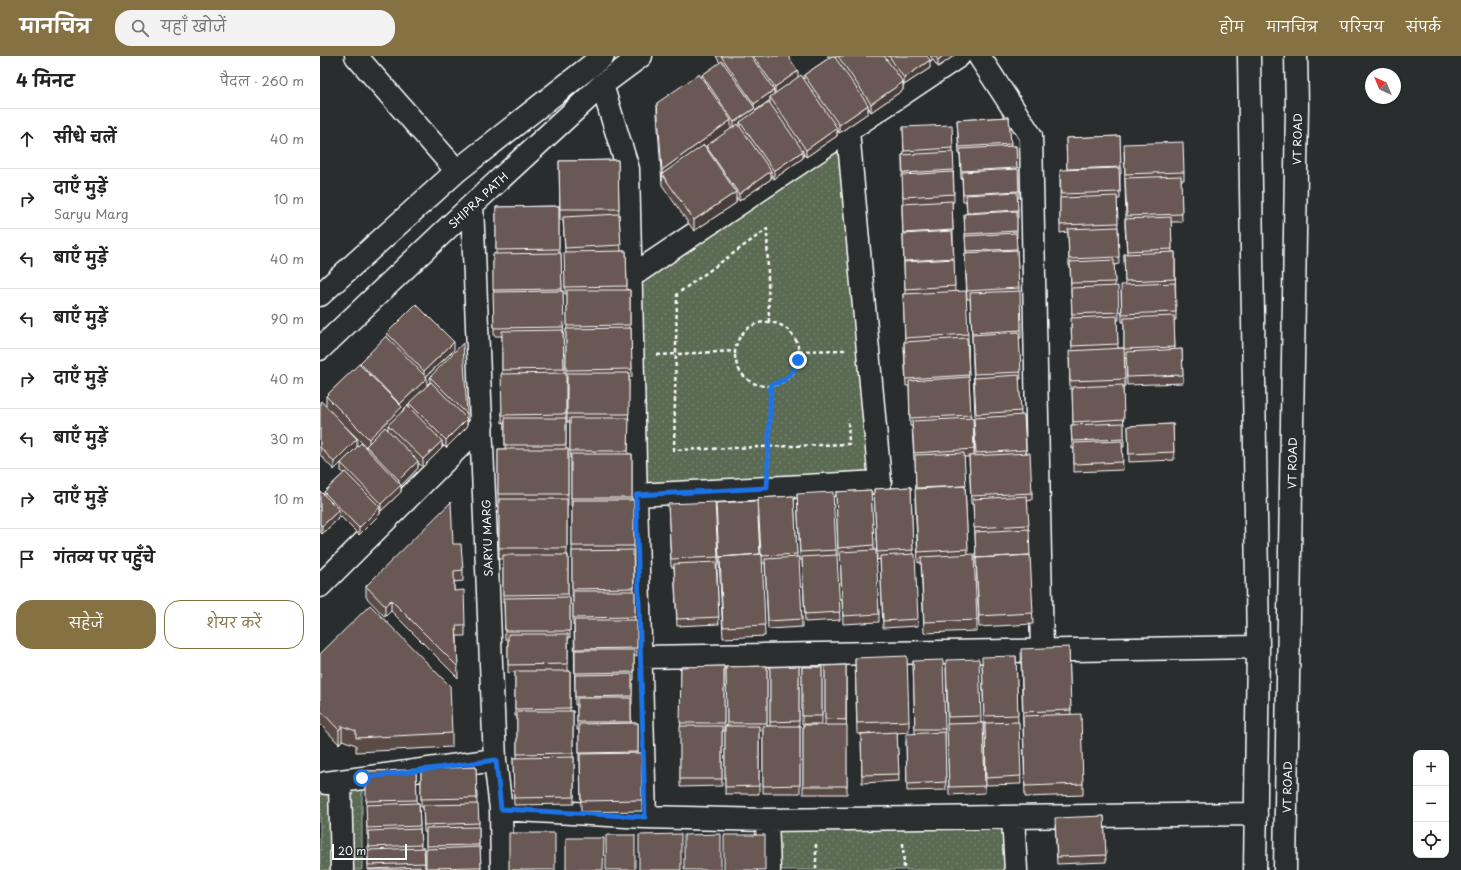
<!DOCTYPE html>
<html lang="hi">
<meta charset="utf-8">
<style>
:root{--surface:#fff;--page:#f2f2f2;--text:#222;--muted:#767676;--line:#e0e0e0;--accent:#857141}
body{margin:0;font-family:"Playpen Sans","Playpen Sans Deva",sans-serif;background:var(--page);color:var(--text)}
.controls{position:absolute;right:12px;bottom:12px;display:grid;overflow:hidden;border-radius:8px;box-shadow:0 1px 3px #0004}
.controls button{width:36px;height:36px;display:grid;place-items:center;padding:0;border:0;border-bottom:1px solid var(--line);background:var(--surface);color:var(--text);font:20px sans-serif}
.compass{position:absolute;left:1045px;top:12px;width:36px;height:36px;border-radius:50%;background:var(--surface);box-shadow:0 1px 3px #0004;rotate:316deg}
.scale{position:absolute;left:12px;bottom:10px;width:75px;box-sizing:border-box;padding-left:4px;border:2px solid #fff;border-top:0;font-size:11px;line-height:14px;white-space:nowrap;color:#fff;-webkit-text-stroke:3px #2a2d2e;paint-order:stroke}
.stop{position:absolute;width:12px;height:12px;margin:-9px;border:3px solid #1a73e8;border-radius:50%;background:#fff}
.stop.end{background:#1a73e8;border-color:#fff;box-shadow:0 1px 4px #0008}
.list{margin:0;padding:0;list-style:none}
h2{display:flex;justify-content:space-between;align-items:center;height:52px;margin:0;padding:0 16px;font-size:17px}
h2 small{font-size:13px;font-weight:400;color:var(--muted)}
.list li{display:grid;grid-template-columns:26px 1fr auto;gap:12px;align-items:center;box-sizing:border-box;height:60px;padding:0 16px;border-top:1px solid var(--line)}
.list b{display:block;font-size:15px;white-space:nowrap}
.list p{margin:0;font-size:13px;white-space:nowrap;color:var(--muted)}
.list em{font-size:13px;font-style:normal;color:var(--muted)}
.actions{display:flex;gap:8px;padding:12px 16px}
.actions a{flex:1;padding:9px 0;border:1px solid var(--accent);border-radius:16px;text-align:center;font-size:14px;color:var(--accent)}
.actions .main{background:var(--accent);color:#fff}
.icon{flex:none;width:22px;height:22px;fill:none;stroke:currentColor;stroke-width:2;stroke-linecap:round;stroke-linejoin:round}
.map{position:relative;flex:none;width:1141px;height:814px;overflow:hidden}
header{display:flex;align-items:center;gap:24px;box-sizing:border-box;height:56px;padding:0 20px;background:var(--accent);color:#fff}
header strong{font-size:19px}
nav{display:flex;gap:22px;margin-inline-start:auto;font-size:14px}
.search{width:280px;height:36px;background:var(--page);display:flex;align-items:center;gap:10px;box-sizing:border-box;padding:0 14px;border-radius:16px;color:var(--muted);font-size:15px}
main{display:flex}
aside{flex:1;background:var(--surface)}
.map>svg:first-child{display:block}
.park{fill:url(#park-dots);stroke:#acb4a8}
.lines{fill:none;stroke-linecap:round;stroke-linejoin:round}
.minor-casing{stroke:#fff;stroke-width:25}
.path{stroke:#fff;stroke-width:2.5;stroke-dasharray:4 3;stroke-linecap:butt}
.minor{stroke:#2a2d2e;stroke-width:22}
.wall{fill:#5a4c47;stroke:#fff;fill-rule:evenodd}
.shaded-wall{fill:#4a3e3a;stroke:#fff}
.building{fill:#695853;stroke:#fff}
.route{stroke:#1a73e8;stroke-width:5}
.labels{text-anchor:middle;dominant-baseline:central;stroke-width:3;stroke-linejoin:round;paint-order:stroke}
.street-label{font-size:11px;fill:#fff;stroke:#2a2d2e}
</style>
<header>
<strong>मानचित्र</strong>
<div class="search"><svg class="icon" aria-label="search" viewBox="0 0 24 24"><circle cx="10" cy="10" r="6"/><path d="M15 15l6 6"/></svg>यहाँ खोजें</div>
<nav><a>होम</a><a>मानचित्र</a><a>परिचय</a><a>संपर्क</a></nav>
</header>
<main>
<aside>
<h2>4 मिनट<small>पैदल · 260 m</small></h2>
<ul class="list">
<li><svg class="icon" aria-label="ahead" viewBox="0 0 24 24"><path d="M12 20V5M6 11l6-6 6 6"/></svg><div><b>सीधे चलें</b></div><em>40 m</em></li>
<li><svg class="icon" aria-label="right" viewBox="0 0 24 24"><path d="M7 20v-9h11M14 6l5 5-5 5"/></svg><div><b>दाएँ मुड़ें</b><p>Saryu Marg</p></div><em>10 m</em></li>
<li><svg class="icon" aria-label="left" viewBox="0 0 24 24"><path d="M17 20v-9H6M10 6l-5 5 5 5"/></svg><div><b>बाएँ मुड़ें</b></div><em>40 m</em></li>
<li><svg class="icon" aria-label="left" viewBox="0 0 24 24"><path d="M17 20v-9H6M10 6l-5 5 5 5"/></svg><div><b>बाएँ मुड़ें</b></div><em>90 m</em></li>
<li><svg class="icon" aria-label="right" viewBox="0 0 24 24"><path d="M7 20v-9h11M14 6l5 5-5 5"/></svg><div><b>दाएँ मुड़ें</b></div><em>40 m</em></li>
<li><svg class="icon" aria-label="left" viewBox="0 0 24 24"><path d="M17 20v-9H6M10 6l-5 5 5 5"/></svg><div><b>बाएँ मुड़ें</b></div><em>30 m</em></li>
<li><svg class="icon" aria-label="right" viewBox="0 0 24 24"><path d="M7 20v-9h11M14 6l5 5-5 5"/></svg><div><b>दाएँ मुड़ें</b></div><em>10 m</em></li>
<li><svg class="icon" aria-label="arrive" viewBox="0 0 24 24"><path d="M6 21V4h12l-3 4 3 4H6"/></svg><div><b>गंतव्य पर पहुँचे</b></div></li>
</ul>
<div class="actions"><a class="main">सहेजें</a><a>शेयर करें</a></div>
</aside>
<div class="map">
<svg width="1141" height="814" viewBox="0 0 1141 814">
<defs>
<pattern id="park-dots" width="8" height="8" patternUnits="userSpaceOnUse"><rect width="8" height="8" fill="#5a6a52"/><path d="M2 2h.1M6 6h.1" fill="none" stroke="#73806c" stroke-width="1.8" stroke-linecap="round"/></pattern>
</defs>
<rect width="100%" height="100%" fill="#2a2d2e"/>
<filter id="ink" filterUnits="userSpaceOnUse"><feTurbulence type="fractalNoise" baseFrequency=".025" numOctaves="2"/><feDisplacementMap in="SourceGraphic" scale="8" xChannelSelector="R" yChannelSelector="G"/><feConvolveMatrix kernelMatrix="1 2 1 2 8 2 1 2 1" color-interpolation-filters="sRGB"/></filter>
<g filter="url(#ink)">
<path class="park" d="M528 75 560 426 316 439 310 221Z
M42 722V814H0V734Z
M693 761 696 814H450L447 764Z"/>
<g class="lines">
<defs>
<path id="minor" d="M36 0 137 115
M659 0 711 80 722 594
M929 0 938 591 935 814
M282 29 308 113 315 407 325 761
M152 149 175 704 181 753 182 814
M310 221 639 0
M0 239 137 115 283 0
M0 293 152 149 282 29 321 0
M316 439 560 426 528 75
M0 530 162 368
M321 601 938 591
M20 725 22 814
M6 727 175 704
M181 753 325 761 447 764 936 758
M693 761 696 814
M447 764 449 814
M965 814 977 50 976 0"/>
</defs>
<use href="#minor" class="minor-casing"/>
<path class="path" d="M449 266 447 173 357 238 354 394 529 388 528 363
M415 298a32 32 0 1 1 64 0a32 32 0 1 1-64 0Z
M479 295 525 294
M337 299 416 295
M448 409 451 329
M583 787 584 814
M496 788V814"/>
<use href="#minor" class="minor"/>
</g>
<path class="wall" d="M396 0H468L478 22 484 24V19L509 2 507 0H515H514L516 2V0H607L610 12 584 29 583 27V34L551 56 548 51V57L519 77 517 74V80L486 101 483 97V102L454 123 451 119V123L419 145 416 141V147L374 175 342 129 337 58V47L382 21V19L400 7ZM450 44V47L435 56V55Z
M610 0H634L618 11Z
M689 61 691 90H696L697 113 699 135V142H697L698 154V162H697V182H696L697 194 701 274V282H699L701 323H699L701 359H704L706 397 712 437V444L707 445 713 568 659 571 655 480 653 448H651L649 401H644L648 499 657 564V575L604 577 601 506 598 507 595 444 596 433 595 404H594L592 370H590L589 330H586L584 293V286H585L583 238H585L583 184 582 156V148H583L582 106V99L584 98 583 71 633 92 634 146H632L633 174V182L635 235 648 278 649 325 651 362 654 393V400H655L654 369V362H655L652 284 650 243H647L645 204V197H646L644 158H647L646 145H643L642 122 641 123 640 98 639 99 637 64Z
M800 80 801 118H800V143H797L799 208 794 209 795 230 799 256V264H797L798 292H804V266H802L801 236 805 229 804 198H807L805 171V163H806L804 95 864 116V124H861L862 166H851L852 196H855L856 256V264H854L855 294 862 293 863 327 807 329 806 301H804L805 330 803 331 804 391H802L803 414 754 416V392L752 393 751 369H753L752 333H750L749 302 752 294 751 270 752 262 750 210H749L748 176 740 177V122L747 114 746 82Z
M298 104 299 158 301 195H306L307 234H310V272H311L312 321H309L308 398H312V444H314V535H315V564L317 571V600H314V624H312V648H311V667H318V697H322V755L261 756 260 705H259V674H257V649H255L254 569H253V540H252V450H251V402H250V366H247V322H246V393H248V449H247V499H248V541H250V582H248V615H250V655H253V701H254V748L194 749 193 702H197V660H195V616L188 617V583H185L184 547H183V503H179V449H178V393H185V366L182 367V280H174L173 198H176V151L239 150V197H241L242 235H243L244 317H246V273H247V238H245V196L243 164H240L239 105Z
M67 277 134 294 106 321 107 329 110 326V321L147 358V371L126 392 122 388V392L103 411 98 407V412L81 430V436L61 455 60 454V458L39 479 19 459V462L2 478 0 476V435L4 440V436L24 417 21 415V407L37 391 14 414 0 399V346L6 351V340L40 308V307L67 281ZM89 347V351L82 356V355ZM23 368 46 391V393L37 391Z
M853 368 854 404 809 406 808 370Z
M591 431 593 499 598 570 563 572 560 503 557 504 554 433Z
M551 434 554 494 559 558V566L523 568 520 499H518L516 436Z
M477 438 516 494 520 564 485 566 482 504H480Z
M474 440 477 501 482 563V571L448 573 445 507H442L445 580 403 582 396 447 440 498 438 442Z
M348 448 398 501V509H397L399 568 357 570 354 511H351Z
M133 488 143 514V525L134 526V535L145 569V580H137L138 622 71 555 65 561 46 541V530Z
M749 591 751 659 763 728V739L705 741 701 604Z
M0 598 132 677V691L36 696V689L22 684 19 688 0 668Z
M696 600 698 666 701 728 666 729 665 668H664L662 609Z
M535 602 589 665V676L577 677 579 725 542 727 541 678 551 677 537 678Z
M593 605 625 673 626 734 587 735 586 685 595 677Z
M526 609 527 738H483V669H505V610Z
M404 610V675H402V730L360 731 361 611Z
M447 610V670H450V611L479 610V670H480V737H443V674H439V738H405V670H407L406 611Z
M482 611H502V668H482Z
M626 612 661 660V667H663L665 737 629 739Z
M156 711 157 748 159 767V791H160L161 814H106V776H104L103 751H101V713Z
M96 714 97 747H99L101 792H104L105 814H48V779H47L46 715Z
M784 760 786 806 737 808 735 769Z"/>
<path class="shaded-wall" d="M623 0H634L618 11V4Z
M610 4V12L584 29V22Z
M478 15V22L455 38V31Z
M583 26V34L551 56V48Z
M454 34V41H450V44L435 55V60L420 66V70L414 74V66L434 53V48Z
M548 49V57L519 77V69Z
M411 64V75L386 90V93L342 118V125V114Z
M517 72V80L486 101V94Z
M483 95V102L454 123V115Z
M451 115V123L419 145V138Z
M416 136V147L374 175V164Z
M134 286V294L104 322V315Z
M107 322V330L82 355V362L68 369V375L49 393V383L80 352V348Z
M147 363V371L126 392V384Z
M37 383V391L14 414V406Z
M122 385V392L103 411V403Z
M98 405V412L81 430V436L61 455V448L79 430V424Z
M60 451V458L39 479V472Z
M19 454V462L2 478V470Z
M71 544V555L65 561V550Z
M22 670V684L19 688V674Z"/>
<path class="building" d="M401 0H431L454 34 434 48Z
M433 0H468L478 15 455 31Z
M512 0H514L548 49 519 69 484 19Z
M518 0H564L583 26 551 48Z
M569 0H607L610 4 584 22Z
M615 0H623L618 4Z
M402 5 435 52 414 66 382 19Z
M379 18 411 64 342 114 337 47Z
M481 19 517 72 486 94 450 41Z
M449 46 483 95 454 115 420 66Z
M689 61 691 88 639 91 637 64Z
M418 68 451 115 419 138 386 90Z
M632 69 633 92 584 95 583 71Z
M800 80 801 111 747 113 746 82Z
M863 86 864 116 805 118 804 88Z
M384 89 416 136 374 164 342 118Z
M696 90 697 112 641 115 640 93Z
M633 96 634 114 583 117 582 99Z
M298 104 299 153H240L239 105Z
M799 112 800 136 741 138 740 114Z
M698 113 699 135 643 138 642 116Z
M633 116 634 138 583 141 582 119Z
M861 120 862 158 807 160 805 122Z
M697 136 698 154 647 157 646 139Z
M797 140 798 167 740 169V142Z
M632 145 633 174 583 177 582 148Z
M239 150V193L176 194V151Z
M697 155V175L645 178 644 158Z
M299 158 301 189 245 192 243 161Z
M851 161 852 193 807 195 805 163Z
M798 171 799 201 749 203 748 173Z
M632 175 634 202 584 205 583 178Z
M696 177 697 193 646 195 645 180Z
M697 194 699 232 647 235 645 197Z
M306 195 307 230 245 231 244 196Z
M855 196V223L805 225 804 198Z
M241 197 242 233 173 234V198Z
M634 203 635 230 585 233 584 206Z
M794 204 795 226 751 227 750 206Z
M855 227 856 256 802 258 801 229Z
M798 230 799 256 752 258 751 232Z
M247 234H310V269L247 270Z
M243 235 244 271 174 272 173 236Z
M646 235 648 278 585 282 583 238Z
M700 235 701 274 652 277 650 237Z
M96 248 134 286 104 315 67 277Z
M797 260 798 288 752 290 751 262Z
M854 260 855 291 804 293V262Z
M311 272 312 313 246 314V273Z
M243 274 244 313 182 314V275Z
M699 276 701 316 654 318 652 279Z
M66 280 107 322 80 348 40 307Z
M647 282 649 319 586 323 584 286Z
M143 287 147 358 110 321Z
M804 292 805 323 750 325 749 295Z
M862 293 863 319 807 321 806 296Z
M39 308 82 351 49 383 6 340Z
M246 317V358L182 359 181 318Z
M247 317H309V358H247Z
M699 319 701 355 656 358 654 322Z
M649 321 651 359 590 362 589 325Z
M111 326 147 363 126 384 89 347Z
M803 329 804 363 753 366 752 331Z
M1 345 37 383 14 406 0 391V346Z
M88 350 122 385 103 403 68 369Z
M704 359 706 394 656 397 654 362Z
M185 362H246V389H185Z
M250 362H309L308 395H250Z
M653 362 654 393 594 397 592 365Z
M804 367V383L752 385 751 369Z
M853 368 854 396 809 398 808 370Z
M65 371 98 405 79 424 46 390Z
M802 385 803 406 754 408V387Z
M41 387 81 429 61 448 21 407Z
M178 393H248V438H178Z
M644 397 646 430 596 432 595 399Z
M710 397 712 437 651 440 649 400Z
M251 398H312V442H251Z
M25 416 60 451 39 472 4 436Z
M645 430 648 493 598 496 595 433Z
M591 431 593 494 557 496 554 433Z
M551 434 554 489 518 492 516 436Z
M0 435 19 454 2 470 0 468Z
M513 436 516 494 480 496 477 438Z
M474 440 477 498 442 500V498H441L438 442Z
M707 440 709 469 654 472 653 443Z
M179 443H247V492H179Z
M252 444H314V490H252Z
M437 445 440 498 400 501H399L396 447Z
M131 446 133 488H141L143 514 134 515V535L144 534 145 569H136L138 611 71 544 65 550 46 530Z
M395 446 398 501 351 503 348 448Z
M709 473 710 499 656 502 655 476Z
M313 494 314 532 252 533V495Z
M556 494 559 558 523 560 520 496Z
M442 498 445 569 403 571 400 501Z
M595 498 598 563 563 565 560 500Z
M654 498 657 564 604 566 601 501Z
M183 499H248V538L183 539Z
M517 499 520 556 485 558 482 501Z
M710 499 713 557 659 560 656 502Z
M479 501 482 563 448 565 445 503Z
M396 506 399 561 357 563 354 508Z
M253 535H315V561L253 562Z
M250 541V575H185L184 542Z
M50 549 130 630 132 677 36 682V675L22 670 19 674 0 654V598Z
M254 564H317V592L255 593Z
M188 578H248V608L188 609Z
M749 591 751 654 703 656 701 593Z
M255 594H314V616L255 617Z
M587 600 589 665 537 667 535 602Z
M696 600 698 659 664 660 662 601Z
M659 603 661 660 628 661 626 604Z
M623 604 625 673H595L593 605Z
M526 609V664L505 663V610Z
M404 610V667H360L361 611Z
M447 610V667H407L406 611Z
M479 610V665L450 666V611Z
M482 611H502V660H482Z
M195 615H250V652L195 653Z
M312 618V640L255 641V619Z
M257 642H311V666H257Z
M197 655H253V697L197 698Z
M761 658 763 728 705 730 703 660Z
M699 666 701 720 666 722 665 667Z
M318 667V696L259 697V668Z
M663 667 665 730 629 731 627 668Z
M483 669H527V730H483Z
M360 670H402V723H360Z
M405 670H439V730L405 731Z
M443 670H480V729L443 730Z
M577 676 579 718 542 719 541 678Z
M625 676 626 726 587 728 586 678Z
M322 697V744L261 745 260 698Z
M254 701V741L194 742 193 702Z
M156 711 157 742 101 743V713Z
M96 714 97 744 46 745V715Z
M99 747 100 770 47 772 46 749Z
M158 748 159 767 104 769 103 749Z
M784 760 786 799 737 801 735 762Z
M159 771V789L106 790V772Z
M100 773 101 789 49 791 48 775Z
M189 777H235V814H189Z
M361 778V814H319V779Z
M401 778V814H364V779Z
M286 779H315V814H286Z
M404 779H445V814H404Z
M246 782H284L283 814H246Z
M160 791 161 811 106 812V793Z
M104 792 105 807 48 809V794Z
M100 811V814H49V813Z"/>
</g>
<g class="lines" filter="url(#ink)">
<path class="route" d="M42 722 176 704 181 753 325 761 316 439 447 432 451 329C466 325 473 319 478 304"/>
</g>
<g class="labels">
<g class="street-label">
<text transform="translate(977 83) rotate(-89)">VT ROAD</text>
<text transform="translate(158 144) rotate(-43)">SHIPRA PATH</text>
<text transform="translate(972 407) rotate(-89)">VT ROAD</text>
<text transform="translate(167 482) rotate(-92)">SARYU MARG</text>
<text transform="translate(967 731) rotate(-89)">VT ROAD</text>
</g>
</g>
</svg>
<div class="controls">
<button>+</button>
<button>−</button>
<button><svg class="icon" aria-label="locate" viewBox="0 0 24 24"><circle cx="12" cy="12" r="6"/><path d="M12 2v4M12 18v4M2 12h4M18 12h4"/></svg></button>
</div>
<svg class="compass" viewBox="-18 -18 36 36"><path d="M0-13l5 13h-10z" fill="#e53935"/><path d="M0 13l5-13h-10z" fill="#767676"/></svg>
<div class="scale">20 m</div>
<div class="stop" style="left:42px;top:722px"></div>
<div class="stop end" style="left:478px;top:304px"></div>
</div>
</main>
